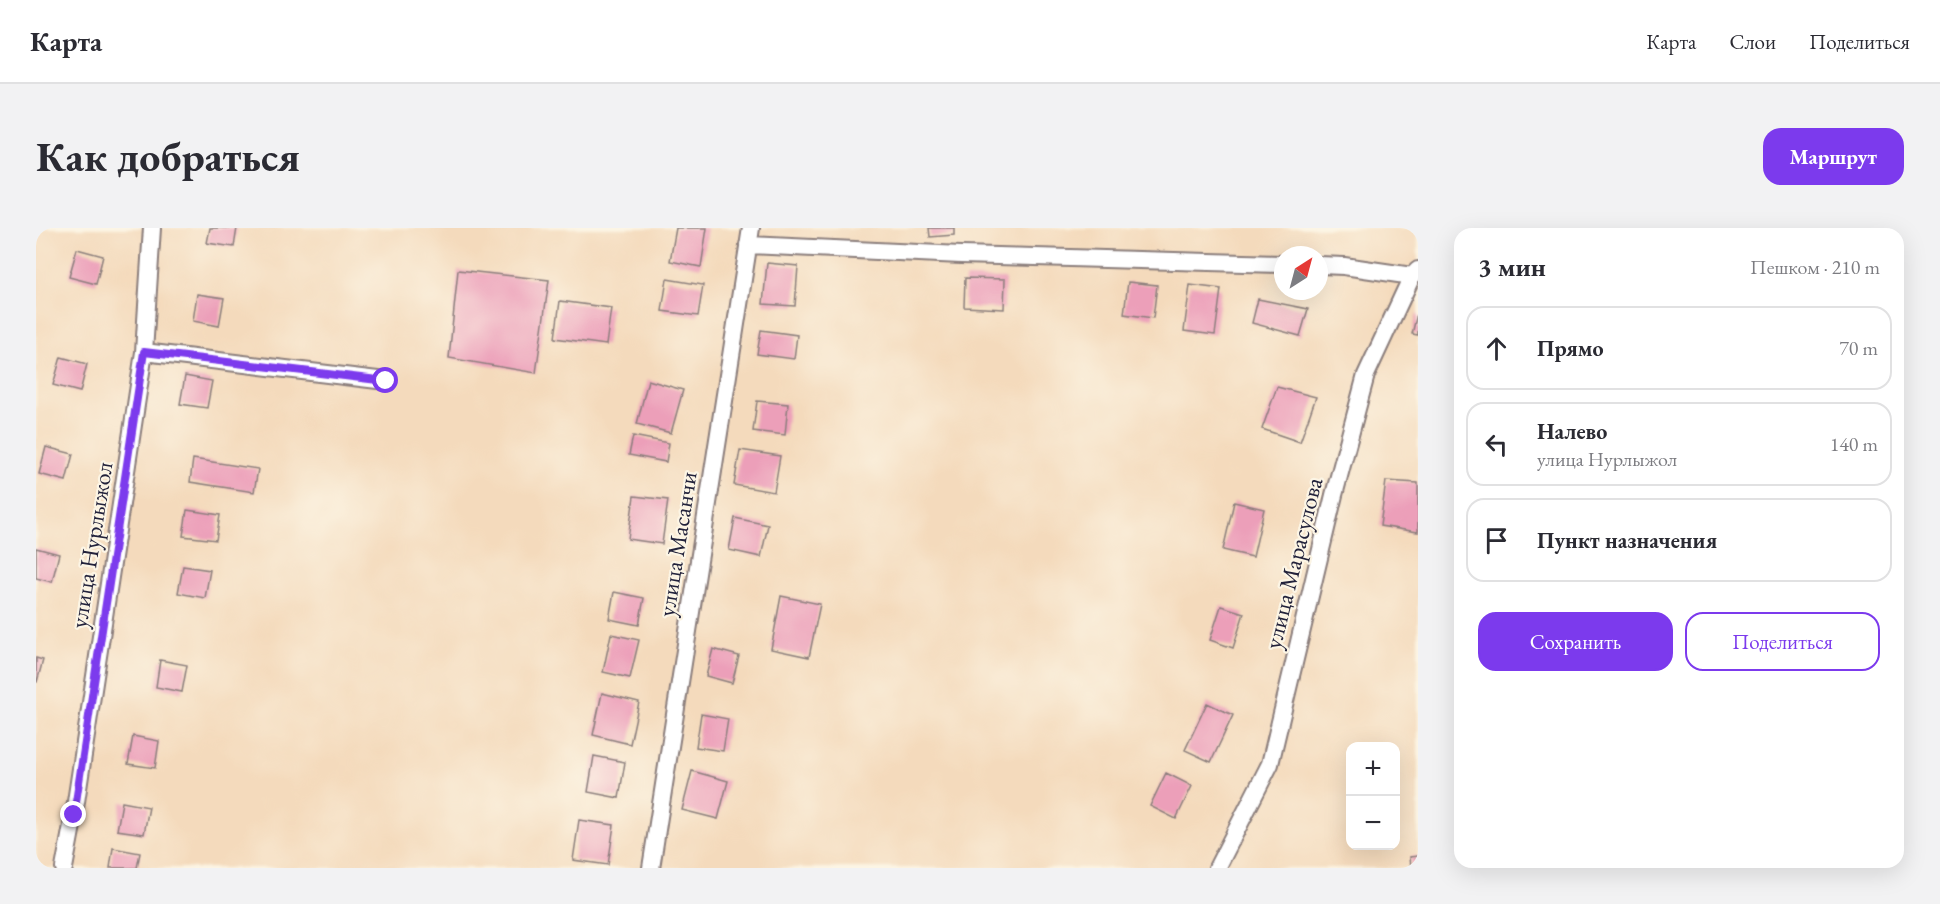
<!DOCTYPE html>
<html lang="ru">
<meta charset="utf-8">
<style>
:root{--surface:#fff;--page:#f2f2f3;--text:#2b2b33;--muted:#7c7c81;--line:#e1e1e2;--accent:#7c3aed}
body{margin:0;font-family:"EB Garamond",serif;background:var(--page);color:var(--text)}
.controls{position:absolute;right:18px;bottom:18px;display:grid;overflow:hidden;border-radius:12px;box-shadow:0 6px 24px #0002}
.controls button{width:54px;height:54px;display:grid;place-items:center;padding:0;border:0;border-bottom:2px solid var(--line);background:var(--surface);color:var(--text);font:30px sans-serif}
.compass{position:absolute;left:1238px;top:18px;width:54px;height:54px;border-radius:50%;background:var(--surface);box-shadow:0 6px 24px #0002;rotate:36deg}
.stop{position:absolute;width:18px;height:18px;margin:-14px;border:4px solid #7c3aed;border-radius:50%;background:#fff}
.stop.end{background:#7c3aed;border-color:#fff;box-shadow:0 2px 6px #0008}
.list{margin:0;padding:0;list-style:none}
h2{display:flex;justify-content:space-between;align-items:center;height:78px;margin:0;padding:0 24px;font-size:26px}
h2 small{font-size:20px;font-weight:400;color:var(--muted)}
.list li{display:grid;grid-template-columns:39px 1fr auto;gap:18px;align-items:center;box-sizing:border-box;height:84px;margin:0 12px 12px;padding:0 12px;border:2px solid var(--line);border-radius:18px}
.list b{display:block;font-size:22px;white-space:nowrap}
.list p{margin:0;font-size:20px;white-space:nowrap;color:var(--muted)}
.list em{font-size:20px;font-style:normal;color:var(--muted)}
.actions{display:flex;gap:12px;padding:18px 24px}
.actions a{flex:1;padding:14px 0;border:2px solid var(--accent);border-radius:18px;text-align:center;font-size:21px;color:var(--accent)}
.actions .main{background:var(--accent);color:#fff}
.icon{flex:none;width:33px;height:33px;fill:none;stroke:currentColor;stroke-width:2;stroke-linecap:round;stroke-linejoin:round}
.map{position:relative;flex:none;width:1382px;height:640px;overflow:hidden;border-radius:18px}
header{display:flex;align-items:center;gap:36px;box-sizing:border-box;height:84px;padding:0 30px;background:var(--surface);border-bottom:2px solid var(--line)}
header strong{font-size:28px}
nav{display:flex;gap:33px;margin-inline-start:auto;font-size:21px}
.intro{display:flex;align-items:center;justify-content:space-between;box-sizing:border-box;height:144px;padding:0 36px}
h1{margin:0;font-size:42px}
.button{padding:15px 27px;border-radius:18px;background:var(--accent);color:#fff;font-size:21px;font-weight:700}
main{display:flex;gap:36px;padding:0 36px}
aside{flex:1;background:var(--surface);border-radius:18px;box-shadow:0 6px 24px #0002}
.map>svg:first-child{display:block}
.building{fill:#ec9fb9}
.lines{fill:none;stroke-linecap:round;stroke-linejoin:round}
.street-casing{stroke:#8b7e7c;stroke-width:20}
.street{stroke:#fff;stroke-width:16}
.route{stroke:#7c3aed;stroke-width:8}
.labels{text-anchor:middle;dominant-baseline:central;stroke-width:4.5;stroke-linejoin:round;paint-order:stroke}
.street-label{font-size:24px;fill:#22223b;stroke:#fcf5e5}
</style>
<header>
<strong>Карта</strong>
<nav><a>Карта</a><a>Слои</a><a>Поделиться</a></nav>
</header>
<div class="intro"><h1>Как добраться</h1><a class="button">Маршрут</a></div>
<main>
<div class="map">
<svg width="1382" height="640" viewBox="0 0 1382 640">
<rect width="100%" height="100%" fill="#fcf5e5"/>
<filter id="ink" filterUnits="userSpaceOnUse"><feTurbulence type="fractalNoise" baseFrequency=".0167" numOctaves="2"/><feDisplacementMap in="SourceGraphic" scale="12" xChannelSelector="R" yChannelSelector="G"/><feConvolveMatrix kernelMatrix="1 2 1 2 8 2 1 2 1" color-interpolation-filters="sRGB"/></filter>
<filter id="wash" filterUnits="userSpaceOnUse"><feTurbulence type="fractalNoise" baseFrequency=".008" numOctaves="4" result="noise"/><feDisplacementMap in="SourceGraphic" scale="24" xChannelSelector="R" yChannelSelector="G"/><feGaussianBlur stdDeviation="1.35" result="paint"/><feColorMatrix in="noise" values="0 0 0 0 0 0 0 0 0 0 0 0 0 0 0 0 0 1.4 0 .05"/><feComposite in="paint" operator="in"/></filter>
<g filter="url(#wash)">
<rect width="100%" height="100%" fill="#f4dabc"/>
<g id="blocks">
<path class="building" d="M174 0H201L198 19 171 15Z
M640 0H671L665 39 634 33Z
M893 0H918V7L894 9Z
M41 21 67 28 60 56 33 49Z
M731 35 762 38 759 78 727 76Z
M422 42 513 52 500 145 413 130Z
M929 50 969 51 968 81 928 79Z
M631 51 667 57 662 88 626 83Z
M1092 54 1121 57 1117 90 1088 86Z
M1154 57 1185 61 1179 107 1148 103Z
M161 66 188 70 183 98 157 93Z
M1222 71 1272 81 1264 108 1216 95Z
M524 73 575 80 570 117 519 110Z
M1381 86H1382V107L1376 106Z
M725 102 761 107 758 131 721 126Z
M25 129 51 136 44 164 17 157Z
M149 148 176 153 171 180 144 176Z
M612 152 647 162 635 205 601 196Z
M1241 159 1280 169 1264 214 1226 201Z
M721 173 752 176 749 207 717 203Z
M597 208 633 215 630 234 593 227Z
M10 219 37 226 30 253 3 246Z
M704 222 744 228 738 264 698 257Z
M157 231 222 241 218 264 154 254Z
M1350 253 1382 255V304L1344 298Z
M598 268 632 272 626 316 592 311Z
M1198 274 1228 281 1217 329 1187 322Z
M151 282 184 287 180 312 147 308Z
M699 290 732 297 725 329 693 322Z
M0 320 23 326 16 354 0 350Z
M147 338 174 342 169 370 142 365Z
M578 364 608 370 603 397 573 391Z
M745 368 784 376 773 429 735 421Z
M1185 378 1208 385 1197 420 1174 412Z
M575 406 603 412 594 450 567 444Z
M677 421 703 428 696 455 670 448Z
M0 430 7 432 1 454H0Z
M124 432 151 437 146 464 120 459Z
M566 465 603 474 594 516 557 507Z
M1171 475 1197 487 1175 534 1149 522Z
M665 486 692 491 687 523 660 519Z
M97 508 123 513 119 540 92 536Z
M558 528 589 534 583 570 552 564Z
M656 543 692 553 682 591 646 582Z
M1130 545 1156 558 1140 591 1114 578Z
M86 574 113 579 108 606 81 602Z
M543 592 578 597 572 637 537 632Z
M77 620 104 625 101 640H74Z
M1382 628V640H1375L1374 629Z"/>
</g>
</g>
<g filter="url(#ink)">
<use href="#blocks" fill-opacity="0" stroke="#8b7e7c" stroke-width="1.5"/>
<g class="lines">
<defs>
<path id="street" d="M712 17 925 27 1247 36
M1283 37 1308 38 1376 48
M108 124 350 153
M28 640 38 587 108 124 116 0
M615 640 715 0
M1181 640 1234 536 1298 267 1330 147 1376 48 1382 42"/>
</defs>
<use href="#street" class="street-casing"/>
<use href="#street" class="street"/>
</g>
</g>
<g class="lines" filter="url(#ink)">
<path class="route" d="M38 587 108 124 350 153"/>
</g>
<g class="labels">
<g class="street-label">
<text transform="translate(641 316) rotate(-81)">улица Масанчи</text>
<text transform="translate(55 317) rotate(-81)">улица Нурлыжол</text>
<text transform="translate(1257 335) rotate(-76)">улица Марасулова</text>
</g>
</g>
</svg>
<div class="controls">
<button>+</button>
<button>−</button>
</div>
<svg class="compass" viewBox="-18 -18 36 36"><path d="M0-13l5 13h-10z" fill="#e53935"/><path d="M0 13l5-13h-10z" fill="#7c7c81"/></svg>
<div class="stop" style="left:350px;top:153px"></div>
<div class="stop end" style="left:38px;top:587px"></div>
</div>
<aside>
<h2>3 мин<small>Пешком · 210 m</small></h2>
<ul class="list">
<li><svg class="icon" aria-label="ahead" viewBox="0 0 24 24"><path d="M12 20V5M6 11l6-6 6 6"/></svg><div><b>Прямо</b></div><em>70 m</em></li>
<li><svg class="icon" aria-label="left" viewBox="0 0 24 24"><path d="M17 20v-9H6M10 6l-5 5 5 5"/></svg><div><b>Налево</b><p>улица Нурлыжол</p></div><em>140 m</em></li>
<li><svg class="icon" aria-label="arrive" viewBox="0 0 24 24"><path d="M6 21V4h12l-3 4 3 4H6"/></svg><div><b>Пункт назначения</b></div></li>
</ul>
<div class="actions"><a class="main">Сохранить</a><a>Поделиться</a></div>
</aside>
</main>
